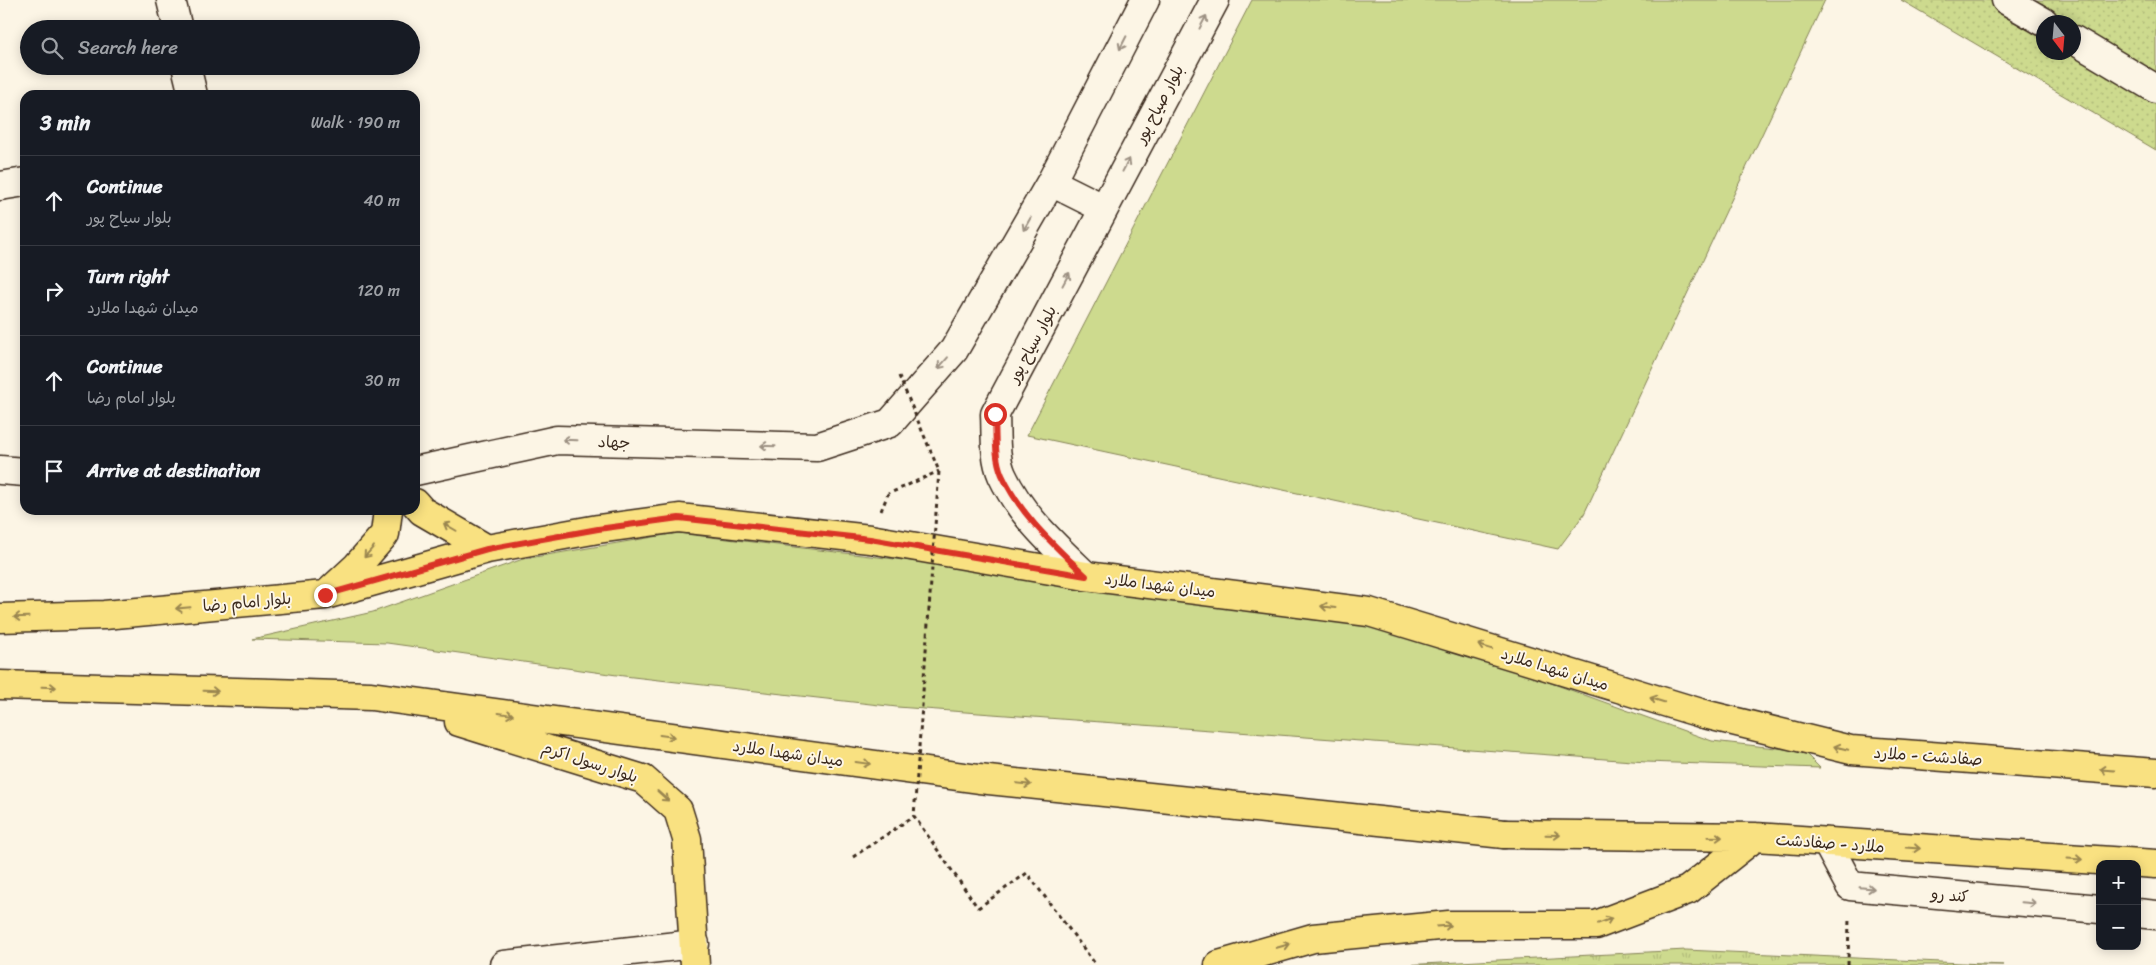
<!DOCTYPE html>
<meta charset="utf-8">
<style>
:root{--surface:#171b24;--page:#20242c;--text:#f1f3f6;--muted:#9ea1a6;--line:#363941}
body{margin:0;font-family:Sriracha,"Playpen Sans Arabic",sans-serif;background:var(--page);color:var(--text)}
.controls{position:absolute;right:15px;bottom:15px;display:grid;overflow:hidden;border-radius:10px;box-shadow:0 2px 12px #0003}
.controls button{width:45px;height:45px;display:grid;place-items:center;padding:0;border:0;border-bottom:1px solid var(--line);background:var(--surface);color:var(--text);font:25px sans-serif}
.compass{position:absolute;left:2036px;top:15px;width:45px;height:45px;border-radius:50%;background:var(--surface);box-shadow:0 2px 12px #0003;rotate:164deg}
.stop{position:absolute;width:15px;height:15px;margin:-11px;border:4px solid #d93025;border-radius:50%;background:#fff}
.stop.end{background:#d93025;border-color:#fff;box-shadow:0 1px 5px #0008}
.list{margin:0;padding:0;list-style:none}
h2{display:flex;justify-content:space-between;align-items:center;height:65px;margin:0;padding:0 20px;font-size:21px}
h2 small{font-size:16px;font-weight:400;color:var(--muted)}
.list li{display:grid;grid-template-columns:32px 1fr auto;gap:15px;align-items:center;box-sizing:border-box;height:90px;padding:0 20px;border-top:1px solid var(--line)}
.list b{display:block;font-size:19px;white-space:nowrap}
.list p{margin:0;font-size:16px;white-space:nowrap;color:var(--muted)}
.list em{font-size:16px;font-style:normal;color:var(--muted)}
.icon{flex:none;width:28px;height:28px;fill:none;stroke:currentColor;stroke-width:2;stroke-linecap:round;stroke-linejoin:round}
.map{position:relative;flex:none;width:2156px;height:965px;overflow:hidden}
.search{position:absolute;background:var(--surface);box-shadow:0 2px 12px #0003;left:20px;top:20px;width:400px;height:55px;display:flex;align-items:center;gap:12px;box-sizing:border-box;padding:0 18px;border-radius:28px;color:var(--muted);font-size:19px}
.panel{position:absolute;background:var(--surface);box-shadow:0 2px 12px #0003;left:20px;top:90px;width:400px;height:425px;border-radius:15px}
.map>svg:first-child{display:block}
.grass{fill:#cdda8e;stroke:#848256}
.park{fill:url(#park-tufts);stroke:#848256}
.garden{fill:url(#garden-dots);stroke:#848256;fill-rule:evenodd}
.lines{fill:none;stroke-linecap:round;stroke-linejoin:round}
.minor-casing{stroke:#3b2a1e;stroke-width:31}
.tertiary-casing{stroke:#3b2a1e;stroke-width:31}
.secondary-casing{stroke:#3b2a1e;stroke-width:31}
.primary-casing{stroke:#3b2a1e;stroke-width:31}
.trunk-casing{stroke:#3b2a1e;stroke-width:31}
.path{stroke:#3b2a1e;stroke-width:3;stroke-dasharray:4 4;stroke-linecap:butt}
.minor{stroke:#fcf5e5;stroke-width:28}
.tertiary{stroke:#fcf5e5;stroke-width:28}
.secondary{stroke:#fcf5e5;stroke-width:28}
.primary{stroke:#f9e181;stroke-width:28}
.trunk{stroke:#f9e181;stroke-width:28}
.path-bridge{stroke:#3b2a1e;stroke-width:3;stroke-dasharray:4 4;stroke-linecap:butt}
.oneway{stroke:#9c9082}
.oneway2{stroke:#9a8650}
.route{stroke:#d93025;stroke-width:6}
.labels{text-anchor:middle;dominant-baseline:central;stroke-width:4;stroke-linejoin:round;paint-order:stroke}
.street-label{font-size:16px;fill:#3b2a1e;stroke:#fcf5e5}
</style>
<div class="map">
<svg width="2156" height="965" viewBox="0 0 2156 965">
<defs>
<pattern id="park-tufts" width="24" height="20" patternUnits="userSpaceOnUse" patternTransform="scale(1.25)"><rect width="24" height="20" fill="#cdda8e"/><path d="M3 7l-1-3M5 7V3M7 7l1-3M15 17l-1-3M17 17v-4M19 17l1-3" fill="none" stroke="#b1bb7a"/></pattern>
<pattern id="garden-dots" width="8" height="8" patternUnits="userSpaceOnUse" patternTransform="scale(1.25)"><rect width="8" height="8" fill="#cdda8e"/><path d="M2 2h.1M6 6h.1" fill="none" stroke="#b1bb7a" stroke-width="1.8" stroke-linecap="round"/></pattern>
</defs>
<rect width="100%" height="100%" fill="#fcf5e5"/>
<filter id="ink" filterUnits="userSpaceOnUse"><feTurbulence type="fractalNoise" baseFrequency=".02" numOctaves="2"/><feDisplacementMap in="SourceGraphic" scale="10" xChannelSelector="R" yChannelSelector="G"/><feConvolveMatrix kernelMatrix="1 2 1 2 8 2 1 2 1" color-interpolation-filters="sRGB"/></filter>
<g filter="url(#ink)">
<path class="grass" d="M1252 0H1825L1584 514 1558 549 1027 435Z
M677 533 970 568 1367 625 1493 662 1712 741 1803 751 1820 768 1646 762 897 707 624 676 387 643 252 639 373 612 523 559Z"/>
<path class="park" d="M1686 950 2004 965H1403Z"/>
<path class="garden" d="M1901 0H2156V150ZM2044 22H2074V52H2044Z"/>
<g class="lines">
<defs>
<path id="minor" d="M2006 0 2044 22
M2074 40 2156 89
M0 186 25 182
M504 965 695 944"/>
<path id="tertiary" d="M171 0 178 29
M186 66 193 95
M1827 843 1850 886 2100 909
M2137 913 2156 915"/>
<path id="secondary" d="M1051 182 1103 208
M0 470 25 472
M415 471 557 440 817 447 890 423 954 350 1051 182 1145 0
M1086 576C1054 545 1021 516 1002 475 994 457 996 434 995 414L1215 0"/>
<path id="primary" d="M415 503 422 511 487 549
M330 591 357 566 385 534 388 510
M0 618 104 615 325 595 487 549 598 529 679 518 870 539 1086 576 1369 612 1704 714
M0 685 371 696 979 779 1504 834
M459 722 643 779 678 810 687 839 695 965"/>
<path id="trunk" d="M1704 714 1851 750 2156 773
M1504 834 1755 837 2156 864
M1219 965 1313 938 1449 925H1596L1688 890 1755 837"/>
</defs>
<use href="#minor" class="minor-casing"/>
<use href="#tertiary" class="tertiary-casing"/>
<use href="#secondary" class="secondary-casing"/>
<use href="#primary" class="primary-casing"/>
<use href="#trunk" class="trunk-casing"/>
<path class="path" d="M881 511 888 494 939 471
M853 857 914 816
M978 908 1027 873 1096 965
M1848 965 1849 917"/>
<use href="#minor" class="minor"/>
<use href="#tertiary" class="tertiary"/>
<use href="#secondary" class="secondary"/>
<use href="#primary" class="primary"/>
<use href="#trunk" class="trunk"/>
<path class="path-bridge" d="M899 376 939 471 914 816 978 908"/>
</g>
<defs><path id="oneway-shaft" d="M-6 0H5M1.5-3L5.5 0L1.5 3" fill="none" stroke-width="1.6" stroke-linecap="round" stroke-linejoin="round" transform="scale(1.25)"/></defs>
<g class="oneway">
<use href="#oneway-shaft" transform="translate(1203 22) rotate(-62)"/>
<use href="#oneway-shaft" transform="translate(1123 43) rotate(117)"/>
<use href="#oneway-shaft" transform="translate(1126 165) rotate(-62)"/>
<use href="#oneway-shaft" transform="translate(1027 224) rotate(120)"/>
<use href="#oneway-shaft" transform="translate(1066 279) rotate(-62)"/>
<use href="#oneway-shaft" transform="translate(943 363) rotate(131)"/>
<use href="#oneway-shaft" transform="translate(570 440) rotate(-178)"/>
<use href="#oneway-shaft" transform="translate(768 446) rotate(-178)"/>
<use href="#oneway-shaft" transform="translate(1867 888) rotate(5)"/>
<use href="#oneway-shaft" transform="translate(2029 903) rotate(5)"/>
</g>
<g class="oneway2">
<use href="#oneway-shaft" transform="translate(450 527) rotate(-150)"/>
<use href="#oneway-shaft" transform="translate(369 552) rotate(131)"/>
<use href="#oneway-shaft" transform="translate(1328 607) rotate(-173)"/>
<use href="#oneway-shaft" transform="translate(183 608) rotate(175)"/>
<use href="#oneway-shaft" transform="translate(21 617) rotate(178)"/>
<use href="#oneway-shaft" transform="translate(1485 647) rotate(-163)"/>
<use href="#oneway-shaft" transform="translate(49 687) rotate(2)"/>
<use href="#oneway-shaft" transform="translate(211 691) rotate(2)"/>
<use href="#oneway-shaft" transform="translate(1657 700) rotate(-163)"/>
<use href="#oneway-shaft" transform="translate(506 714) rotate(8)"/>
<use href="#oneway-shaft" transform="translate(667 736) rotate(8)"/>
<use href="#oneway-shaft" transform="translate(1841 748) rotate(-166)"/>
<use href="#oneway-shaft" transform="translate(863 763) rotate(8)"/>
<use href="#oneway-shaft" transform="translate(2107 770) rotate(-176)"/>
<use href="#oneway-shaft" transform="translate(1024 784) rotate(6)"/>
<use href="#oneway-shaft" transform="translate(663 796) rotate(42)"/>
<use href="#oneway-shaft" transform="translate(1553 835) rotate(1)"/>
<use href="#oneway-shaft" transform="translate(1715 837) rotate(1)"/>
<use href="#oneway-shaft" transform="translate(1913 848) rotate(4)"/>
<use href="#oneway-shaft" transform="translate(2075 859) rotate(4)"/>
<use href="#oneway-shaft" transform="translate(1605 921) rotate(-21)"/>
<use href="#oneway-shaft" transform="translate(1444 926) rotate(-4)"/>
<use href="#oneway-shaft" transform="translate(1283 946) rotate(-16)"/>
</g>
</g>
<g class="lines" filter="url(#ink)">
<path class="route" d="M325 595 487 549 598 529 679 518 870 539 1086 576C1054 545 1021 516 1002 475 994 457 996 434 995 414"/>
</g>
<g class="labels">
<g class="street-label">
<text transform="translate(1159 104) rotate(-62)">بلوار صیاح پور</text>
<text transform="translate(1032 344) rotate(-62)">بلوار سیاح پور</text>
<text transform="translate(614 442) rotate(2)">جهاد</text>
<text transform="translate(1160 585) rotate(7)">میدان شهدا ملارد</text>
<text transform="translate(247 602) rotate(-5)">بلوار امام رضا</text>
<text transform="translate(1555 669) rotate(17)">میدان شهدا ملارد</text>
<text transform="translate(788 753) rotate(8)">میدان شهدا ملارد</text>
<text transform="translate(1928 756) rotate(4)">صفادشت - ملارد</text>
<text transform="translate(590 762) rotate(18)">بلوار رسول اکرم</text>
<text transform="translate(1830 843) rotate(4)">ملارد - صفادشت</text>
<text transform="translate(1950 895) rotate(5)">کند رو</text>
</g>
</g>
</svg>
<div class="controls">
<button>+</button>
<button>−</button>
</div>
<svg class="compass" viewBox="-18 -18 36 36"><path d="M0-13l5 13h-10z" fill="#e53935"/><path d="M0 13l5-13h-10z" fill="#9ea1a6"/></svg>
<div class="stop" style="left:995px;top:414px"></div>
<div class="stop end" style="left:325px;top:595px"></div>
<div class="search"><svg class="icon" aria-label="search" viewBox="0 0 24 24"><circle cx="10" cy="10" r="6"/><path d="M15 15l6 6"/></svg>Search here</div>
<section class="panel">
<h2>3 min<small>Walk · 190 m</small></h2>
<ul class="list">
<li><svg class="icon" aria-label="ahead" viewBox="0 0 24 24"><path d="M12 20V5M6 11l6-6 6 6"/></svg><div><b>Continue</b><p>بلوار سیاح پور</p></div><em>40 m</em></li>
<li><svg class="icon" aria-label="right" viewBox="0 0 24 24"><path d="M7 20v-9h11M14 6l5 5-5 5"/></svg><div><b>Turn right</b><p>میدان شهدا ملارد</p></div><em>120 m</em></li>
<li><svg class="icon" aria-label="ahead" viewBox="0 0 24 24"><path d="M12 20V5M6 11l6-6 6 6"/></svg><div><b>Continue</b><p>بلوار امام رضا</p></div><em>30 m</em></li>
<li><svg class="icon" aria-label="arrive" viewBox="0 0 24 24"><path d="M6 21V4h12l-3 4 3 4H6"/></svg><div><b>Arrive at destination</b></div></li>
</ul>
</section>
</div>
